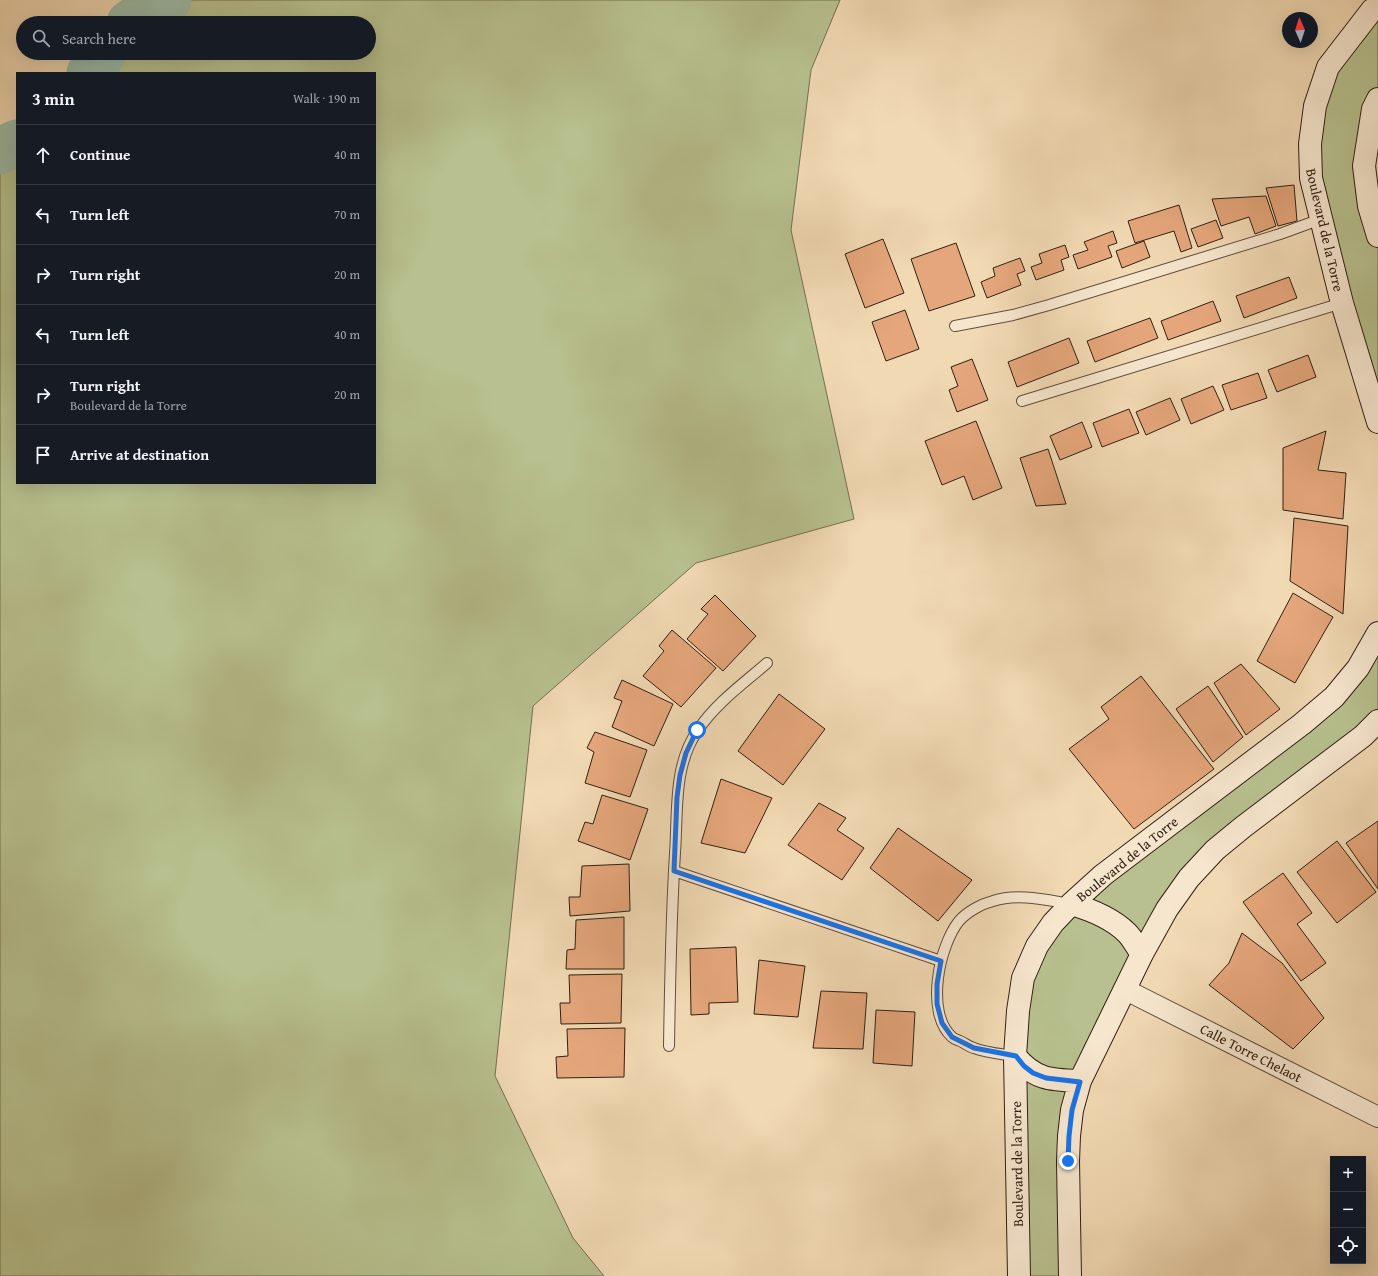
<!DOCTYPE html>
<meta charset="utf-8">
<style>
:root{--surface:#171b24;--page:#242831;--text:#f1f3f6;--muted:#9ea1a6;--line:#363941}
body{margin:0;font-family:"Gentium Book Plus",serif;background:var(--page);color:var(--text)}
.controls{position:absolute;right:12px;bottom:12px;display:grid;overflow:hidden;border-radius:0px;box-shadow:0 4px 16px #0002}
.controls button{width:36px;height:36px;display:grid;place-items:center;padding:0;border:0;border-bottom:1px solid var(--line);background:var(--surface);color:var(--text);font:20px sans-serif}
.compass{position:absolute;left:1282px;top:12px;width:36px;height:36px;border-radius:50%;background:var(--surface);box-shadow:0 4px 16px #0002;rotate:357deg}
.stop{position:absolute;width:12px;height:12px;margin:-9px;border:3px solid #1a73e8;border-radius:50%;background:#fff}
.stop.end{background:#1a73e8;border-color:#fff;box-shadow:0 1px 4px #0008}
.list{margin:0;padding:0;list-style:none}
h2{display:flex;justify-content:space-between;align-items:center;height:52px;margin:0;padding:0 16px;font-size:17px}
h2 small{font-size:13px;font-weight:400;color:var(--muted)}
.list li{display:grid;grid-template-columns:26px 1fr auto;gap:12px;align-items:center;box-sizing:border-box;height:60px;padding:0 16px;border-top:1px solid var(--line)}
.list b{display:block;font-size:15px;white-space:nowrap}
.list p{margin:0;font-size:13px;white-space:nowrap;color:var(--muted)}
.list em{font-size:13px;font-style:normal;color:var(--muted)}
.icon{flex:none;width:22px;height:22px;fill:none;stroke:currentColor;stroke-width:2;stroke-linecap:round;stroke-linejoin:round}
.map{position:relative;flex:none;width:1378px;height:1276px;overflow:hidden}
.search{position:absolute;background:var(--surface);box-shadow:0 4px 16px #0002;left:16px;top:16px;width:360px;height:44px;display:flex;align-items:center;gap:10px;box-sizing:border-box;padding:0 14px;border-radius:22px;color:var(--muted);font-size:15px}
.panel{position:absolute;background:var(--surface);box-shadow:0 4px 16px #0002;left:16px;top:72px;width:360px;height:412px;border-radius:0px}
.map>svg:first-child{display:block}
.green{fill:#b7c08e;stroke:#747051}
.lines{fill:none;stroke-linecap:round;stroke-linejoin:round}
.river{stroke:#9cbba7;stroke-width:47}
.building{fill:#e5a67b;stroke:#312014}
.lane-casing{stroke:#614e3c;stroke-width:12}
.street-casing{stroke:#614e3c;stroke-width:22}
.secondary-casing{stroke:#312014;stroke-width:24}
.lane{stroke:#f6e6ce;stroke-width:10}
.street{stroke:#f6e6ce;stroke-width:20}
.secondary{stroke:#f6e6ce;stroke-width:22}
.route{stroke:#1a73e8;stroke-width:5}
.labels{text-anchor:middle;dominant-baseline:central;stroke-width:3.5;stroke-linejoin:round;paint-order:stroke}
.street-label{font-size:14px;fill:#312014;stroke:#f6e6ce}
</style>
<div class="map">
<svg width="1378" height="1276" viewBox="0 0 1378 1276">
<rect width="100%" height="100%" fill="#f1d9b3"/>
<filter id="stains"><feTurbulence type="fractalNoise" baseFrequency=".005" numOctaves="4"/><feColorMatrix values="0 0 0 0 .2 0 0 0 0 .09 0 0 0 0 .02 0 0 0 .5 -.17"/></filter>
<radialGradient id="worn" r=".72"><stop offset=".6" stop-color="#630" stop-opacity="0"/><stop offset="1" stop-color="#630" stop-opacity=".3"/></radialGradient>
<path class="green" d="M168 0H840L811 70 791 230 854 519 696 563 533 706 495 1076 573 1238 604 1276H0V151L17 143V483H375V73H90L103 53H369V23H130Z
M1378 6V99L1364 166 1378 236V422L1311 178 1315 106Z
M1378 633V721L1189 878 1080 1081 1070 1276H1019L1018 1011 1053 923 1302 724Z"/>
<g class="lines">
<path class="river" d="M130 23 168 0
M90 73 103 53
M0 151 17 143"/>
</g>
<path class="building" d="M1294 185 1297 221 1278 226 1266 188Z
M1266 196 1276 226 1255 234 1249 217 1221 226 1212 199Z
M1179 205 1192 248 1181 252 1174 231 1135 243 1128 221Z
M1216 220 1223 238 1198 247 1191 229Z
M1113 231 1117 243 1108 246 1112 257 1078 269 1073 255 1088 250 1084 242Z
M883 239 904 293 865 308 845 254Z
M1144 241 1150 257 1122 268 1116 251Z
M956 243 975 296 929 311 911 259Z
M1065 245 1069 257 1061 260 1064 270 1036 280 1031 267 1042 263 1039 254Z
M1020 258 1025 271 1017 274 1021 285 987 298 981 282 995 276 993 268Z
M1289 277 1297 298 1244 318 1236 296Z
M1213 301 1221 321 1168 340 1161 321Z
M905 310 919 349 886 361 872 322Z
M1150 318 1158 338 1095 362 1087 341Z
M1069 338 1079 363 1017 387 1008 362Z
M1308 355 1316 377 1277 392 1268 370Z
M972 359 988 400 957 412 949 390 958 386 951 367Z
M1258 373 1267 398 1231 410 1222 385Z
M1213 386 1224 410 1191 424 1181 399Z
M1170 398 1180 420 1146 435 1136 412Z
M1129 409 1139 433 1102 447 1093 423Z
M976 421 1002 488 973 500 964 476 942 485 925 441Z
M1082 422 1092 447 1060 460 1050 436Z
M1326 431 1318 470 1346 473 1343 519 1283 510V448Z
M1048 449 1066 504 1036 506 1020 458Z
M1294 518 1348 526 1343 614 1290 581Z
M1293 593 1333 617 1295 683 1257 661Z
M715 595 756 636 723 671 687 639 708 614 701 609Z
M672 630 716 668 681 707 643 676 664 651 659 646Z
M1241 664 1280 709 1246 735 1214 683Z
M1141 676 1214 769 1134 829 1069 749 1109 719 1101 707Z
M622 680 673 704 654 746 612 727 622 701 614 698Z
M1208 686 1243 737 1213 762 1176 709Z
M779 694 825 729 783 785 738 751Z
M595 732 647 750 630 797 585 783 594 752 587 748Z
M721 779 772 798 745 853 701 843Z
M602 795 648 809 630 860 578 841 585 822 593 824Z
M819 803 846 818 837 830 864 848 842 880 788 845Z
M1378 821V889L1346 843Z
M898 828 972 880 938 921 870 868Z
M1337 841 1376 892 1337 923 1297 872Z
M629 864 630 911 570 916 569 897H580L582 866Z
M1283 873 1312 913 1297 924 1326 963 1301 981 1243 902Z
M624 917V969H566L567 950 575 949 576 920Z
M1242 933 1282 963 1324 1018 1293 1049 1209 985 1229 963Z
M736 947 738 1002 709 1003V1014L691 1015 690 949Z
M759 960 805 966 798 1017 754 1014Z
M622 974 621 1023 561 1024 560 1003H570L569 975Z
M821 991 867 993 863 1049 813 1048Z
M876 1010 915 1012 912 1066 873 1063Z
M625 1028 624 1077 557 1078 556 1057 568 1056 567 1029Z"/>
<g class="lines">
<defs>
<path id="lane" d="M955 326 1013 315 1049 305 1280 234 1321 219
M1022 401 1342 303
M674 871 941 961
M669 1046C670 982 671 917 675 853 678 812 673 765 698 730 716 703 743 684 767 663
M1015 1056C1002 1054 986 1053 974 1048 969 1047 965 1043 960 1041 958 1040 954 1039 952 1037 925 1013 939 946 959 921 967 912 981 904 993 901 1018 893 1046 900 1071 904"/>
<path id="street" d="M1124 989 1378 1117"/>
<path id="secondary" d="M1378 6 1372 10 1328 67 1315 106 1310 144 1311 178 1342 303 1378 422
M1378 99 1373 109 1364 166 1369 206 1378 236
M1071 904C1092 910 1112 918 1127 933 1133 939 1137 948 1142 954
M1015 1056C1035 1080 1051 1080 1080 1081
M1019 1276 1015 1056 1018 1011 1023 978 1037 946 1053 923 1071 904 1103 875 1302 724 1334 697 1358 668 1378 633
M1070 1276 1068 1161 1069 1136 1072 1110 1080 1081 1142 954 1167 909 1189 878 1215 850 1243 827 1363 736 1378 721"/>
</defs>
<use href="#lane" class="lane-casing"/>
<use href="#street" class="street-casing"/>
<use href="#secondary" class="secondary-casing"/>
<use href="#lane" class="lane"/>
<use href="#street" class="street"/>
<use href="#secondary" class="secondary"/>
</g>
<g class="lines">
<path class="route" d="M697 730 686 753 680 775 677 797 674 871 941 961 937 984V1004L942 1023 952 1037 974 1048 1016 1056 1024 1066 1033 1073 1046 1078 1080 1082 1072 1110 1069 1136 1068 1161"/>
</g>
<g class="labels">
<g class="street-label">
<text transform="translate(1325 230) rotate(77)">Boulevard de la Torre</text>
<text transform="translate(1127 859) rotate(-39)">Boulevard de la Torre</text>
<text transform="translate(1251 1053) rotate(27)">Calle Torre Chelaot</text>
<text transform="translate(1017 1164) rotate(-91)">Boulevard de la Torre</text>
</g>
</g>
<rect width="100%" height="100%" filter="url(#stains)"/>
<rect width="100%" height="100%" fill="url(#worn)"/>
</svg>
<div class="controls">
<button>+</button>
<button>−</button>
<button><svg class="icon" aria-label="locate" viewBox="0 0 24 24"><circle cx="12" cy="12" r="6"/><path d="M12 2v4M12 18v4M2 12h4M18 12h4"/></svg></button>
</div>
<svg class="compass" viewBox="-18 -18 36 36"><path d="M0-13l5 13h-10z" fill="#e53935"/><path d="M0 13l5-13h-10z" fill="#9ea1a6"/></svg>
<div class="stop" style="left:697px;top:730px"></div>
<div class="stop end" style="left:1068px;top:1161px"></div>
<div class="search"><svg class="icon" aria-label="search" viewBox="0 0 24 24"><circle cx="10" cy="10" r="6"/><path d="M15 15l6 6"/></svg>Search here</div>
<section class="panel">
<h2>3 min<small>Walk · 190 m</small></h2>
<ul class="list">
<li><svg class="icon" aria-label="ahead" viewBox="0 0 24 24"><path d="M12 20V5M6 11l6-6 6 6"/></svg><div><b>Continue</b></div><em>40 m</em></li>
<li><svg class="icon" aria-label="left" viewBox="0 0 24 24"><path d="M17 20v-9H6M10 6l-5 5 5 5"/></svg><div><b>Turn left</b></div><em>70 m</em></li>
<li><svg class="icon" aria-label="right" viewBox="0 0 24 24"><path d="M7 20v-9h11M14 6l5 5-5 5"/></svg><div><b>Turn right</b></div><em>20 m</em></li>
<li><svg class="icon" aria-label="left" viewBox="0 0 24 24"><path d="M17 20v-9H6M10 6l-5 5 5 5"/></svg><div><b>Turn left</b></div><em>40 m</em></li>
<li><svg class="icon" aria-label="right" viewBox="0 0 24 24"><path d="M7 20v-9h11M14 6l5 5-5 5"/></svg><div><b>Turn right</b><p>Boulevard de la Torre</p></div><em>20 m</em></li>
<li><svg class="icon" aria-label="arrive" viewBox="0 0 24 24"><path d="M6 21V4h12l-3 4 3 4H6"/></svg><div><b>Arrive at destination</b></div></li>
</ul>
</section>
</div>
